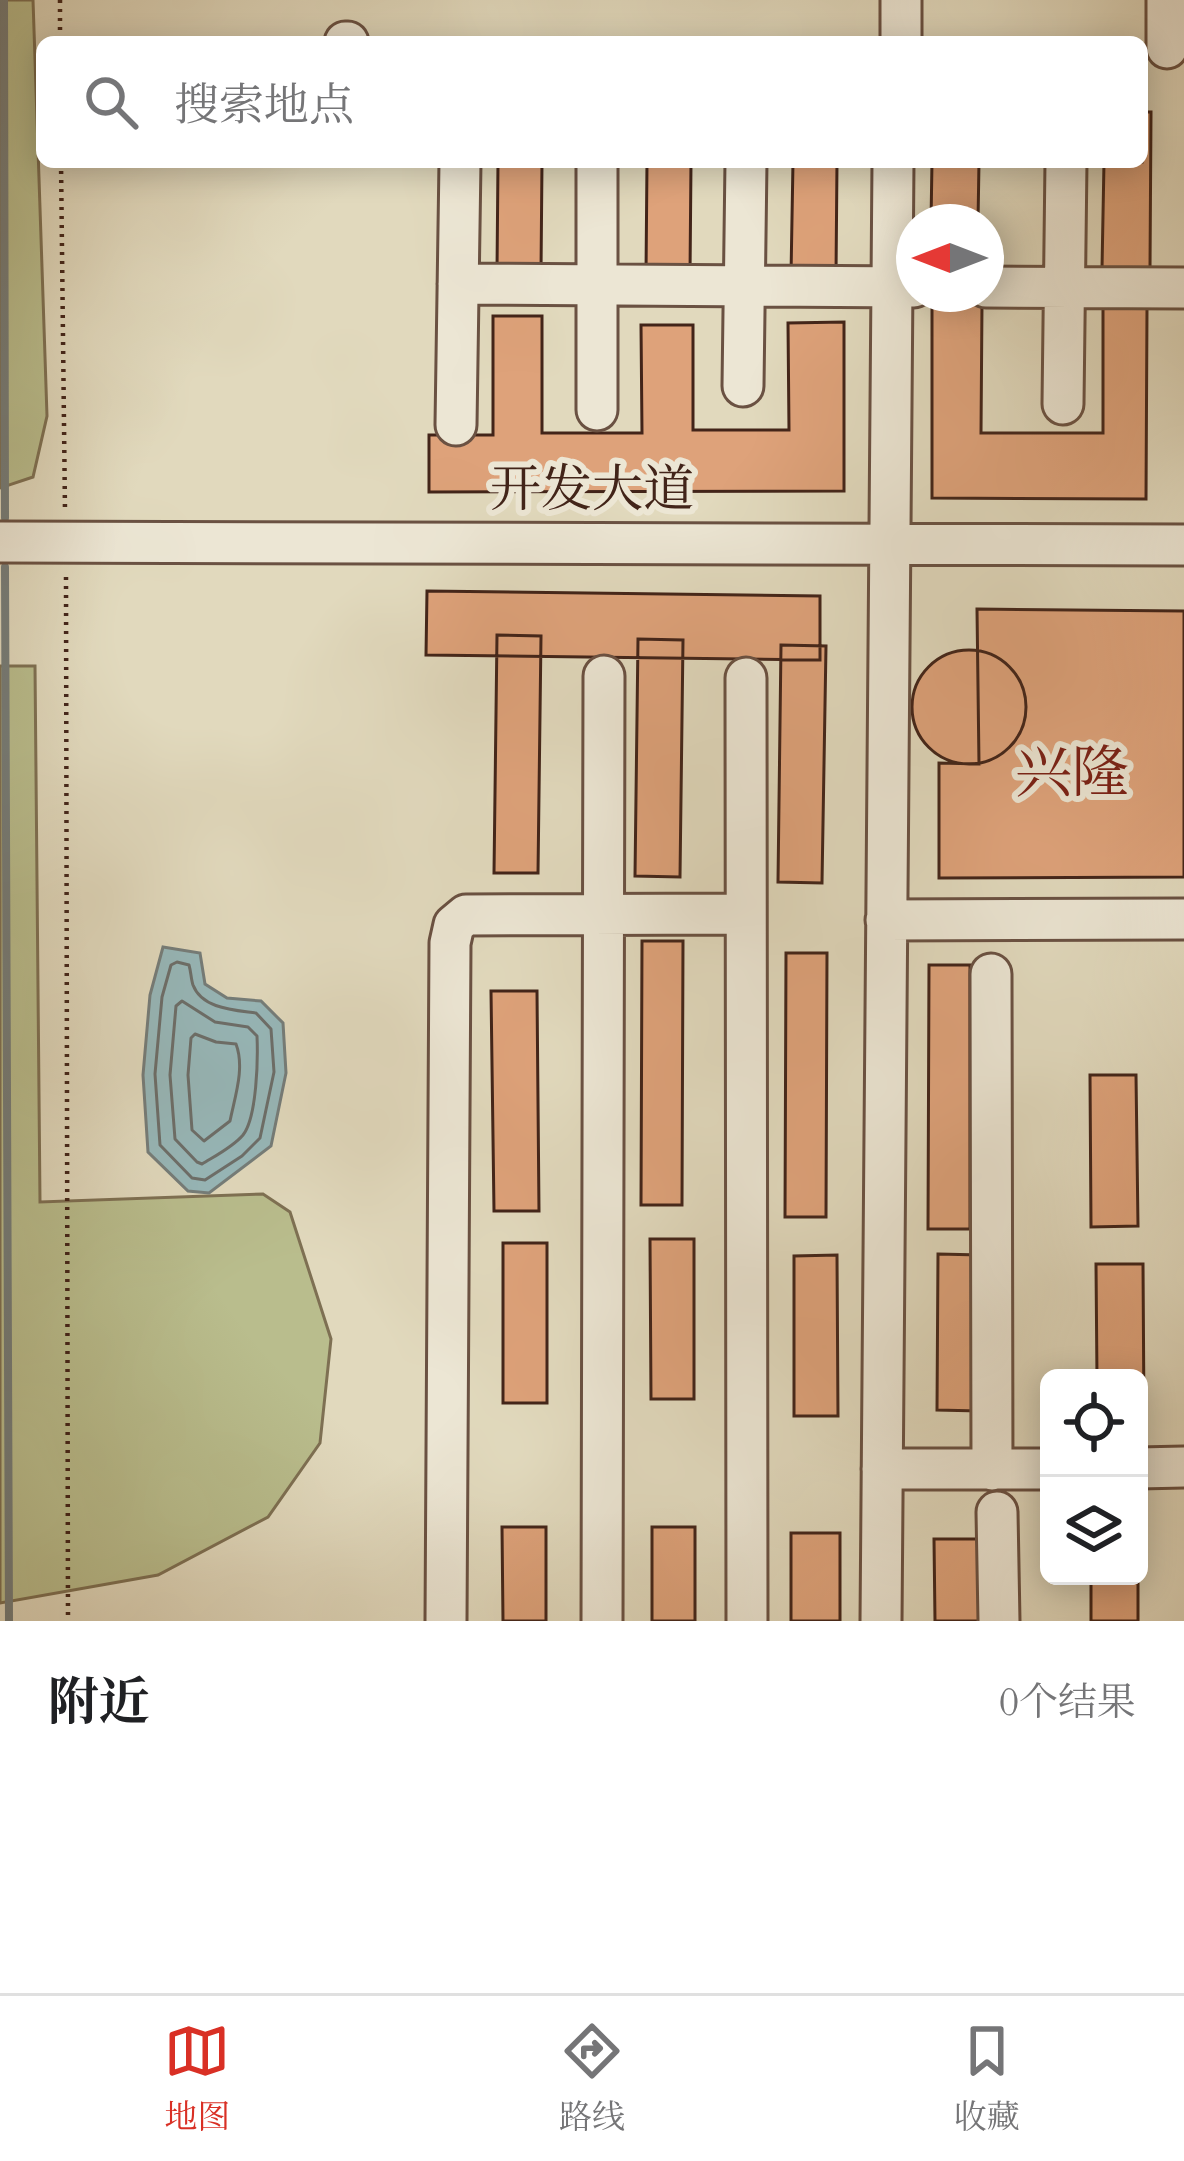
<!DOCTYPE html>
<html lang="zh">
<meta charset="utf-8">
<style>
:root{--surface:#fff;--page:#f2f2f2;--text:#202124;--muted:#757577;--line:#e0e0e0;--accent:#d93025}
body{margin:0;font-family:Cardo,"Noto Serif SC",serif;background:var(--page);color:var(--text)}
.controls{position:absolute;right:36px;bottom:36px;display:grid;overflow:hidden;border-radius:18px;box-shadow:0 6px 30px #0003}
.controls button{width:108px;height:108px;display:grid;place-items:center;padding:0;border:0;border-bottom:3px solid var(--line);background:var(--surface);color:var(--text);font:60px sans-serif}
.compass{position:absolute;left:896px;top:204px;width:108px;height:108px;border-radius:50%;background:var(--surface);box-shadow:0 6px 30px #0003;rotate:270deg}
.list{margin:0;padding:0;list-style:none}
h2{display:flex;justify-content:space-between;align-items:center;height:156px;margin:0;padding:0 48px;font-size:51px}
h2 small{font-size:39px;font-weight:400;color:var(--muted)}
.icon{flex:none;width:66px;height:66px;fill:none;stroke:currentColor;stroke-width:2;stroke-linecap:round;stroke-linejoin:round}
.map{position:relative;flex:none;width:1184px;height:1621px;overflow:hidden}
.search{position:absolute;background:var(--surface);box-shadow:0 6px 30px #0003;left:36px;right:36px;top:36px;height:132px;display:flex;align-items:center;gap:30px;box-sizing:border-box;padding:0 42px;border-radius:18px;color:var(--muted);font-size:45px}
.sheet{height:372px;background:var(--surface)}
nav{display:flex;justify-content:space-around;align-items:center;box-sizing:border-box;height:168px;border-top:3px solid var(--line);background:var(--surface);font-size:33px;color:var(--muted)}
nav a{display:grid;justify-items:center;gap:6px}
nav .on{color:var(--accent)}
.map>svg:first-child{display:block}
.green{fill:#b9bd8d;stroke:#7e7053;stroke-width:3}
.water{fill:#97b8ba;stroke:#757d7a;stroke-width:3}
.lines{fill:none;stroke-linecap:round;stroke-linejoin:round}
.shore{stroke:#6c6e6a;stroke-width:3}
.stream{stroke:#757d7a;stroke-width:8}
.building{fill:#dea27a;stroke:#422419;stroke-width:3}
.minor-casing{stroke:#6a5142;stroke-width:45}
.path{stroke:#422419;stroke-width:4.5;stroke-dasharray:3 6;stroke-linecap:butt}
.minor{stroke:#ece6d4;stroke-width:39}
.labels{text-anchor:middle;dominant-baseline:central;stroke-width:12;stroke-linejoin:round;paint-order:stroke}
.street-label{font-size:51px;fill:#422419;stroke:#ece6d4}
.quarter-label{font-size:57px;fill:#7a1f14;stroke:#ece6d4}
</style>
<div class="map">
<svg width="1184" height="1621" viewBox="0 0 1184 1621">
<rect width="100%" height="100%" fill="#e1d9bd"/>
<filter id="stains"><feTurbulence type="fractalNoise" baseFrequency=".00167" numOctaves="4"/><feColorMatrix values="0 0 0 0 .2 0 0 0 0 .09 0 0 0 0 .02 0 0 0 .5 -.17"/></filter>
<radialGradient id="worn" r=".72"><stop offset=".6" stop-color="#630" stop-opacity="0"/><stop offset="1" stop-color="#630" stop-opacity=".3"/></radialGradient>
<path class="green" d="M0 0H33L47 416 33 477 0 488Z
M0 666H35L40 1202 263 1194 290 1212 331 1339 320 1443 268 1517 158 1575 0 1603Z"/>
<path class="water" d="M163 947 200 953 205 984 227 998 261 1001 283 1023 286 1073 271 1146 209 1193 188 1191 148 1152 143 1075 150 995Z"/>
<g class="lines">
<path class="shore" d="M177 962 189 965C191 972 191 979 193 985 202 1009 235 1010 256 1013L271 1029 274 1072 260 1138 242 1156 205 1180 192 1178 160 1145 155 1074 162 997 171 965Z
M182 1001 215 1022 248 1027 257 1036C258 1059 257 1117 243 1135 233 1147 215 1156 202 1164L197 1162 175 1139 170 1075 176 1006Z
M195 1034 216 1042 236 1044C245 1068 235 1096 230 1121L204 1141 192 1130 188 1075 191 1038Z"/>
<path class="stream" d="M4 0 5 518
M5 567 9 1621"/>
</g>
<path class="building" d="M1142 112H1151L1150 269H1102L1104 162H1142Z
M498 162H542L541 272 497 271Z
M647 162H691L690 275 646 274Z
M793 162H837L836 275H791Z
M932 162H979L978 222H931Z
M932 303H982L981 433H1103V308H1147L1146 499 932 498Z
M493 316H542V433H642L641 325H693V430H789L788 323 844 322V491L429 492V435H493Z
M427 591 820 596V660L426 655Z
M977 609 1184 611V877L939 878V763L979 764Z
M497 635 541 636 538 873H494Z
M638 639 683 640 680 877 635 876Z
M781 645 826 646 822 883 778 882Z
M912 707a57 57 0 1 1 114 0a57 57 0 1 1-114 0Z
M642 941H683L682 1205H641Z
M786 953H827L826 1217H785Z
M929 965H970V1229H928Z
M491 991H537L539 1211H494Z
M1090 1075H1136L1138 1226 1091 1227Z
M650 1239H694V1399H651Z
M503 1243H547V1403H503Z
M938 1254 980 1255 979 1411 937 1410Z
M837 1255 838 1416H794V1256Z
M1096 1264H1143L1144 1416H1139V1378H1097Z
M502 1527H546V1621H503Z
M652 1527H695V1621H652Z
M791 1533H840V1621H791Z
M934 1539H983V1621H935Z
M1091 1576H1138V1621H1091Z"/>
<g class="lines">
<defs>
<path id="minor" d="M1167 0V48
M345 42H348
M901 42V0
M597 162V410
M458 284 914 287
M986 287 1184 288
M743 386 746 162
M1063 404 1066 162
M456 425 460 162
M0 542 1184 545
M746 678 747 1621
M886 920 1184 919
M991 974 992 1470
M1139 1468 1184 1467
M882 1469H1049
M997 1512 999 1621
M446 1621 450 943 454 925 466 915 746 914
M602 1621 604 676
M881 1621 893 162"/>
</defs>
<use href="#minor" class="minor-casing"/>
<path class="path" d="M60 0V42
M61 162 65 511
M66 577 68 1621"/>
<use href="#minor" class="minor"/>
</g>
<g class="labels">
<g class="street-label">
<text x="592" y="490">开发大道</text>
</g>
<g class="quarter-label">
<text x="1072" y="774">兴隆</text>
</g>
</g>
<rect width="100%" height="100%" filter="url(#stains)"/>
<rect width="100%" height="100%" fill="url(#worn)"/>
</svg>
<div class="controls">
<button><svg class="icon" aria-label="locate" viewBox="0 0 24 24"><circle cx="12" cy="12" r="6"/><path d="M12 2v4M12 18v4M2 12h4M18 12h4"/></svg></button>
<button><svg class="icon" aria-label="layers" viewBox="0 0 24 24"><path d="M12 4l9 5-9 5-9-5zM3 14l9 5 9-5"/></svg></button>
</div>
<svg class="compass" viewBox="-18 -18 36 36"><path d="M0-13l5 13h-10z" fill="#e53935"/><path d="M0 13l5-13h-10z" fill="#757577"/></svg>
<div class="search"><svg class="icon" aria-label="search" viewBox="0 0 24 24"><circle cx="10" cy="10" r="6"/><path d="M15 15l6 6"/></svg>搜索地点</div>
</div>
<section class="sheet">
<h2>附近<small>0个结果</small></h2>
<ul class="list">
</ul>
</section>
<nav>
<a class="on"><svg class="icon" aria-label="map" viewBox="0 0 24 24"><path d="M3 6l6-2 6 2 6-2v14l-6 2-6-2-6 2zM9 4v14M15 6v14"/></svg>地图</a>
<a><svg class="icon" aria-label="directions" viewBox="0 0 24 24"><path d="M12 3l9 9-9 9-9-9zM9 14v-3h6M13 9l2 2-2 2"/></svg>路线</a>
<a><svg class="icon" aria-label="saved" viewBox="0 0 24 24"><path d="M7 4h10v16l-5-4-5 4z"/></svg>收藏</a>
</nav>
